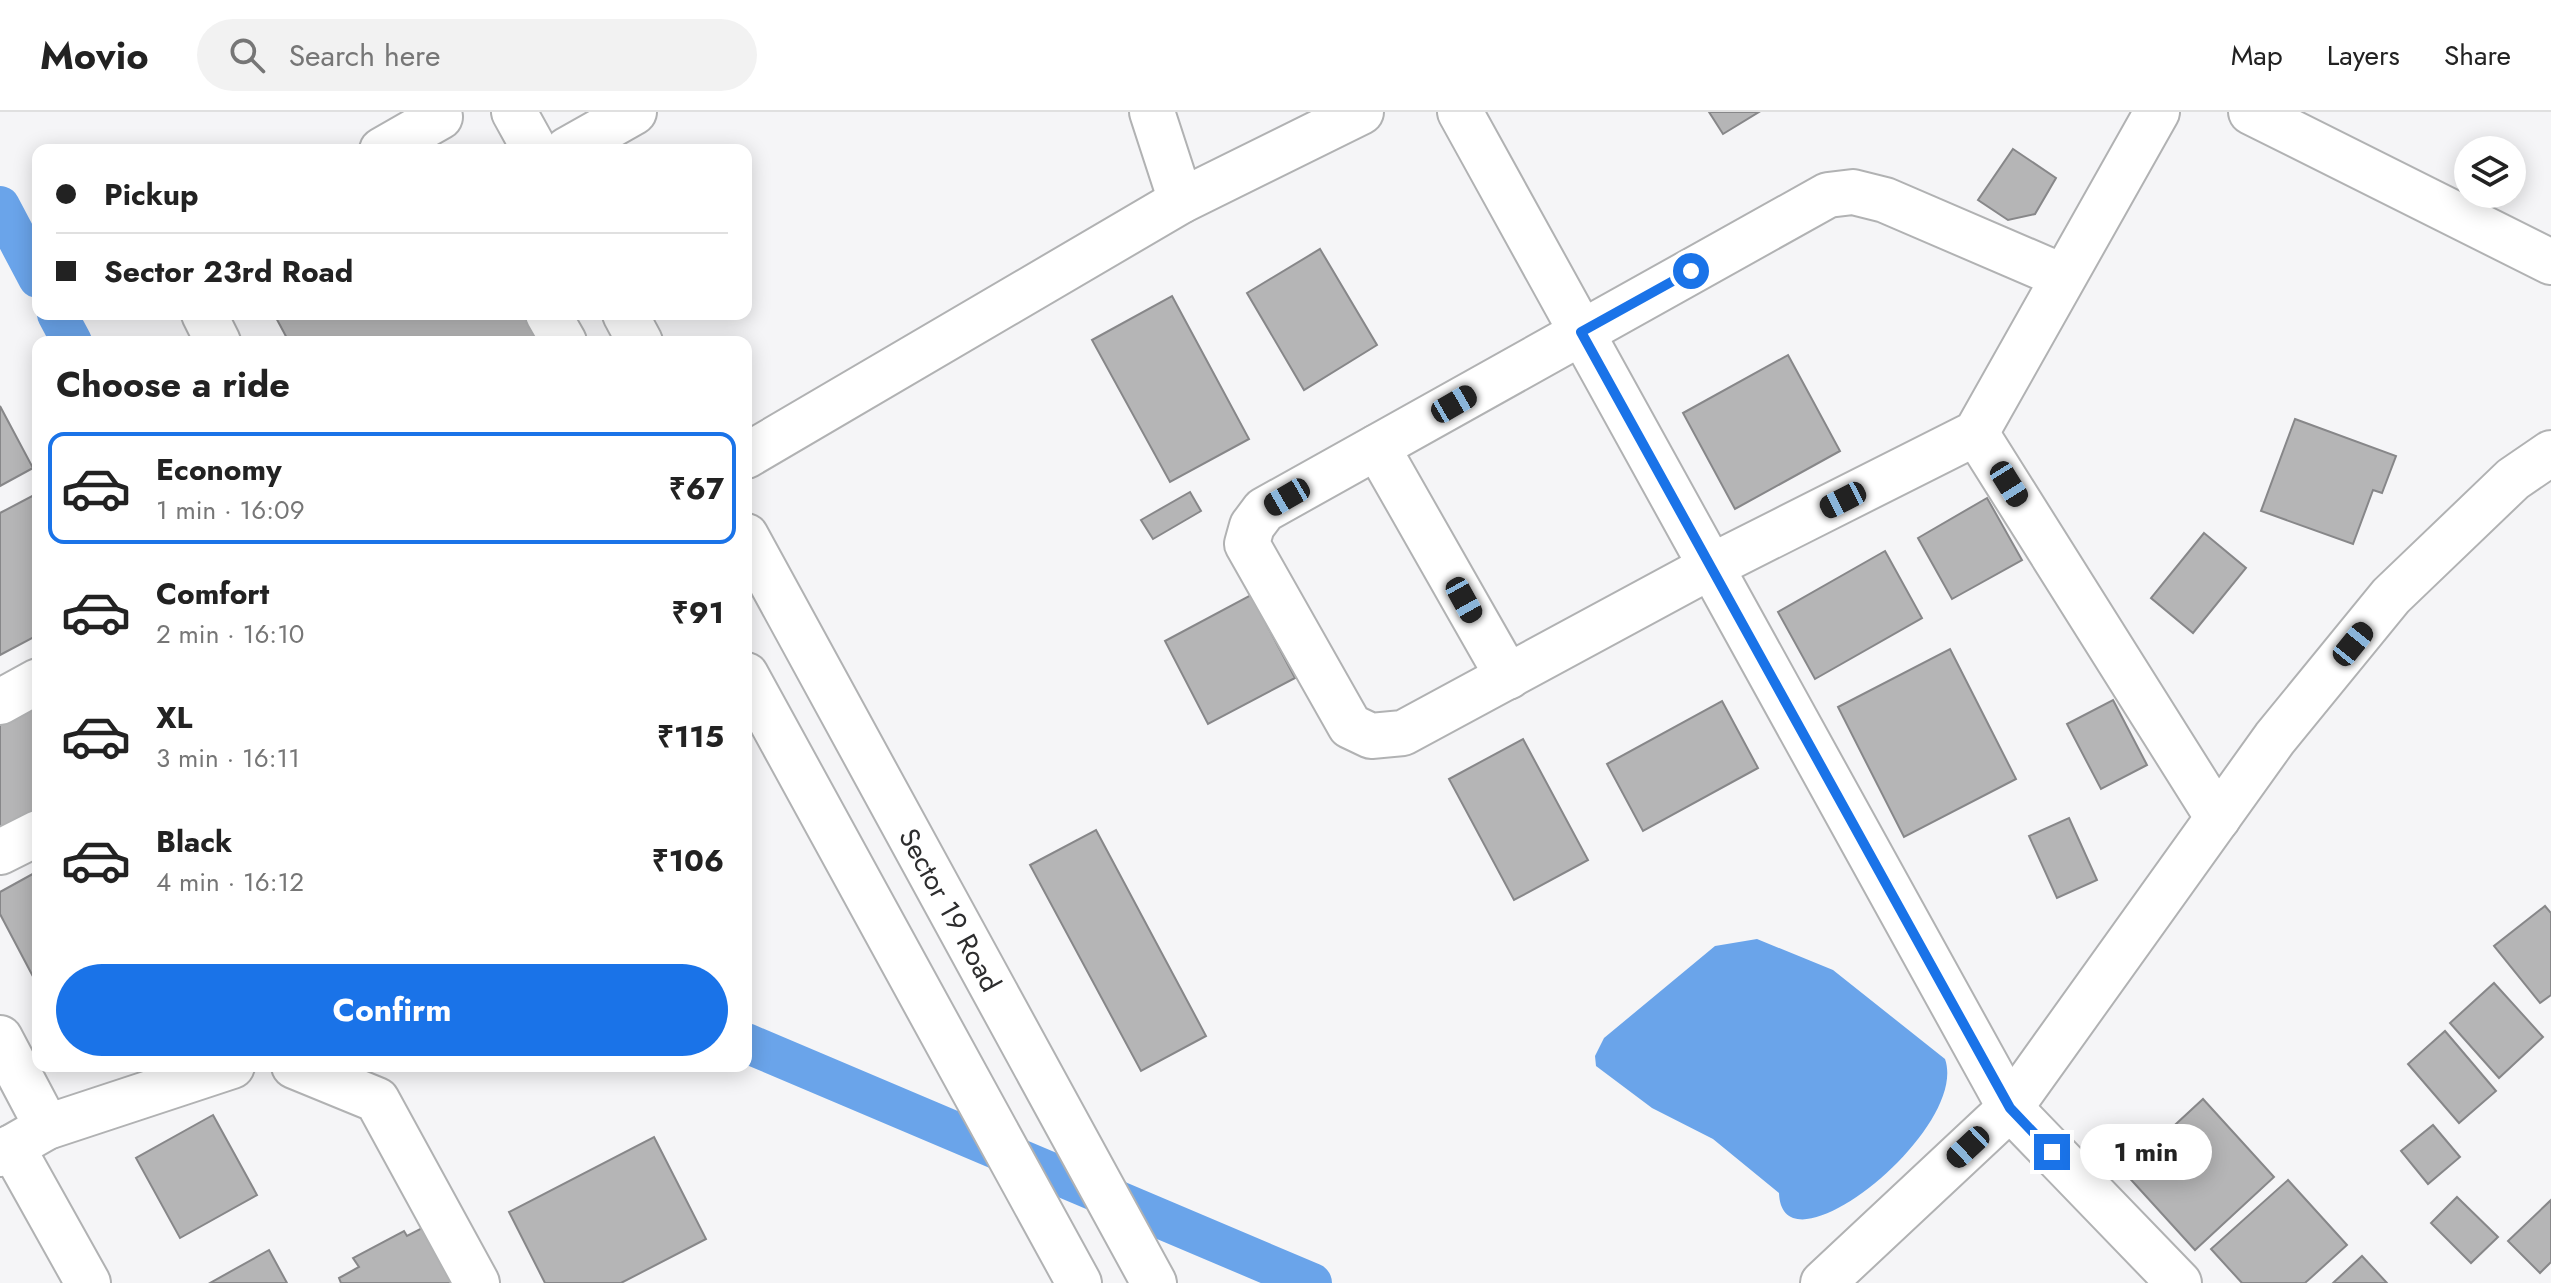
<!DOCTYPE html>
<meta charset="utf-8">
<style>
:root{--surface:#fff;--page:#f2f2f2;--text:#222;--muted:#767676;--line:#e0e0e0;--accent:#1a73e8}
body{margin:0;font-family:Jost,sans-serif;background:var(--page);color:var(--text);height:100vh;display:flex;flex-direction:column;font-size:30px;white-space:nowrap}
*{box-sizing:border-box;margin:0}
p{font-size:26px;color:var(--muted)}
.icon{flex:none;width:44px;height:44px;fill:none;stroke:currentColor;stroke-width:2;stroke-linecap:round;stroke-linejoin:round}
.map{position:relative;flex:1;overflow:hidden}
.sheet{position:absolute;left:32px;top:224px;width:720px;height:736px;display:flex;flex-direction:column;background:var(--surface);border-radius:16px;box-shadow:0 4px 20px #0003}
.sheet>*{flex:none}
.banner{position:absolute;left:32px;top:32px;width:720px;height:176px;border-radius:16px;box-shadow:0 4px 20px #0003;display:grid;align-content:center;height:176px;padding:0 24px;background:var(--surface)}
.tools{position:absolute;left:2454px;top:24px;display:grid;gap:16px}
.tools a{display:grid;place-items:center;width:72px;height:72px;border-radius:50%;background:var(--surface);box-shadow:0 4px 20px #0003;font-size:40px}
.end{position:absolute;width:36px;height:36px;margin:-18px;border:10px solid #1a73e8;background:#fff;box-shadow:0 0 0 4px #fff}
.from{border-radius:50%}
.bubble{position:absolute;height:56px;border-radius:28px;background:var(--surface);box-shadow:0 4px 20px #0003;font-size:26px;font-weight:700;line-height:56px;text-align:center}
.car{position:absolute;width:24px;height:48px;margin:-24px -12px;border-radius:10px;box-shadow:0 0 6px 2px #0007;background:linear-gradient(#222 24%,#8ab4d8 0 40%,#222 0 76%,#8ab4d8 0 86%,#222 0)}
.banner b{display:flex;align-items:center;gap:28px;height:76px;font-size:30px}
.banner b+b{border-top:2px solid var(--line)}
.banner i{width:20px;height:20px;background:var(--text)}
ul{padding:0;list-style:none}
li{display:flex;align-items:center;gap:24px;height:112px;margin:0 16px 12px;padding:0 8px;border:4px solid transparent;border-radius:16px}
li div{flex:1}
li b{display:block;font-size:30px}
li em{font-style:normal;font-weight:700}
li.on{border-color:var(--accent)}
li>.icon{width:72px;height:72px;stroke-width:1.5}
h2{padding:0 24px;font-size:36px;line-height:96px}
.action{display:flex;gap:16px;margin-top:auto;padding:16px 24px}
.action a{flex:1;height:92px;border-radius:48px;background:var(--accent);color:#fff;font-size:32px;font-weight:700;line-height:92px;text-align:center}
header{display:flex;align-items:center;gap:48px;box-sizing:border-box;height:112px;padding:0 40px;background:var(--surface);border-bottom:2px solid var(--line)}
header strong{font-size:38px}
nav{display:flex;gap:44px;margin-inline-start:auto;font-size:28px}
.search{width:560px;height:72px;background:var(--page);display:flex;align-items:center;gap:20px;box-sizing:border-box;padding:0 28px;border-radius:44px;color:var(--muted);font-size:30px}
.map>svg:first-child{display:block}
.water{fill:#6aa4ea}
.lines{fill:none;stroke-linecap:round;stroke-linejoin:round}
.canal{stroke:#6aa4ea;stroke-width:40}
.building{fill:#b5b5b6;stroke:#878789;stroke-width:2}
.minor-casing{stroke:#b1b2b3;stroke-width:48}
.minor{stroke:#fff;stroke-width:44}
.route{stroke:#1a73e8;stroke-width:10}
.labels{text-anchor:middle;stroke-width:6;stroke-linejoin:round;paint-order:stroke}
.street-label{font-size:28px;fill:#2d2d2e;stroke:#fff}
</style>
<header>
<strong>Movio</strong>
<div class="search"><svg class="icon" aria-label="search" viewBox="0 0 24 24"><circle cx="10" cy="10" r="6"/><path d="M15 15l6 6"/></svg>Search here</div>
<nav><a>Map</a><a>Layers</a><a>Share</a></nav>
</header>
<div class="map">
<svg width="2551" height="1171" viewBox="0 0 2551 1171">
<rect width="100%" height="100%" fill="#f5f5f7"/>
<path class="water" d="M1757 827 1833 858 1945 947C1970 1018 1782 1168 1779 1081L1713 1027 1652 996 1596 954 1595 944 1604 926 1715 834Z"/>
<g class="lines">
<g class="canal">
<path d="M0 94 38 166"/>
<path d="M57 202 72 230"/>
<path d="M746 931 1312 1171"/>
</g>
</g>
<g class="building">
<path d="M1709 0H1759L1723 22Z"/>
<path d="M2013 37 2056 66 2035 102 2008 108 1978 88Z"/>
<path d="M1320 137 1377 233 1304 278 1247 181Z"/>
<path d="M1172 184 1249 327 1170 370 1092 228Z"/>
<path d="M274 202H524L538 229 289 230Z"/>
<path d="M1788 243 1840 339 1735 397 1683 301Z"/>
<path d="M0 294 33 356 0 374Z"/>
<path d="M2295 307 2396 344 2382 381 2373 378 2353 432 2261 399Z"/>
<path d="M1190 380 1201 399 1153 427 1141 408Z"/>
<path d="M38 381V523L0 543V401Z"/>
<path d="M1987 386 2022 448 1952 487 1918 426Z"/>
<path d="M2204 421 2246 456 2193 521 2151 486Z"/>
<path d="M1885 439 1922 506 1815 567 1778 500Z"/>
<path d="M1251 483 1295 566 1208 612 1165 529Z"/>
<path d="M1950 537 2016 667 1904 725 1838 595Z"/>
<path d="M38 575V716L0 736V605Z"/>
<path d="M2113 588 2147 653 2101 677 2067 612Z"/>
<path d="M1722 589 1758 656 1643 719 1607 652Z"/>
<path d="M1523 627 1588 748 1514 788 1449 667Z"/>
<path d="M2069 706 2097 768 2057 786 2029 724Z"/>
<path d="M1096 718 1206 924 1141 959 1030 753Z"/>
<path d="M38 759V874L0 802V780Z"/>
<path d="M2545 794 2551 801V883L2540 891 2494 834Z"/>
<path d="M2494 871 2543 925 2499 966 2450 911Z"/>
<path d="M2445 919 2496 979 2459 1011 2408 952Z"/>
<path d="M2203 987 2274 1065 2195 1138 2124 1060Z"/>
<path d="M213 1003 257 1083 180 1126 136 1046Z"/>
<path d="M2433 1013 2460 1045 2428 1072 2401 1039Z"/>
<path d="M654 1025 706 1127 621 1171H545L509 1100Z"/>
<path d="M2288 1068 2347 1133 2305 1171H2242L2211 1137Z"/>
<path d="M2457 1085 2498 1125 2471 1151 2431 1111Z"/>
<path d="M2551 1088V1150L2540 1161 2508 1129Z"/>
<path d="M426 1114 456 1171H341L339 1166 359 1155 353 1146 404 1119 407 1124Z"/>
<path d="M269 1138 287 1171H210Z"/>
<path d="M2362 1144 2387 1171H2333Z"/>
</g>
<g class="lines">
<g class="minor-casing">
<g id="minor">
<path d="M514 0 535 38"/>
<path d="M1152 0 1181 89"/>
<path d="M1460 0 2010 996 2179 1171"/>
<path d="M2251 0 2551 150"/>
<path d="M382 38 440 5"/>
<path d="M567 38 634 0"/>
<path d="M2064 165 1885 88 1853 80 1828 83 1264 398 1252 414 1247 432 1350 614 1371 624 1403 621 1710 455 1976 321 2157 0"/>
<path d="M204 202 218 230"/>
<path d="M548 202 564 230"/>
<path d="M625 202 640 230"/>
<path d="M1976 321 2218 706"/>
<path d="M1377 335 1508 565"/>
<path d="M746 344 1181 89 1361 0"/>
<path id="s1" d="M746 424 1154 1171"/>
<path d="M746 563 1079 1171"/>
<path d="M0 590 38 569"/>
<path d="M0 740 38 721"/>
<path d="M0 926 47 1015"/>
<path d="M294 954 377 988 477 1171"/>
<path d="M12 1035 88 1171"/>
<path d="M0 1042 47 1015 232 954"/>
<path d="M1823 1171 2010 996 2275 626 2391 484 2513 367 2551 341"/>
</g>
</g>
<use href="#minor" class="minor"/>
</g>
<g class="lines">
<path class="route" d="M1691 159 1581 220 2010 996 2052 1040"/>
</g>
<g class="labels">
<g class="street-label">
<text dy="10" stroke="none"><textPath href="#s1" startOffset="426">Sector 19 Road</textPath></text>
</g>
</g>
</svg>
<div class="tools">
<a><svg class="icon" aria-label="layers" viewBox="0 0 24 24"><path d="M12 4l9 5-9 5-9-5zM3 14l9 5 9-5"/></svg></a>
</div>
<i class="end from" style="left:1691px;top:159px"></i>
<i class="end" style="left:2052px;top:1040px"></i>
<div class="bubble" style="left:2080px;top:1012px;width:132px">1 min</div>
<i class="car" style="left:1454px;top:292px;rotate:60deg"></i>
<i class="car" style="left:2009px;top:372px;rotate:148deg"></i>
<i class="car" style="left:1287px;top:385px;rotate:240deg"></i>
<i class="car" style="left:1843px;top:388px;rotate:243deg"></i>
<i class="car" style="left:1464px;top:488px;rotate:151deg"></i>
<i class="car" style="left:2353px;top:532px;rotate:39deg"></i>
<i class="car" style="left:1968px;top:1035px;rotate:227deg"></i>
<div class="banner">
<b><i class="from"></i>Pickup</b>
<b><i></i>Sector 23rd Road</b>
</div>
<section class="sheet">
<h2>Choose a ride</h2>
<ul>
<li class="on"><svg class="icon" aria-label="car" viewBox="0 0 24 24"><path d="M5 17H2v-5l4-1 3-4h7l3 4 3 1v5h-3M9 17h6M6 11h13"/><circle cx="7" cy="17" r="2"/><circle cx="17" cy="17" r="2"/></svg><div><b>Economy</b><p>1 min · 16:09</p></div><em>₹67</em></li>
<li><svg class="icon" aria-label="car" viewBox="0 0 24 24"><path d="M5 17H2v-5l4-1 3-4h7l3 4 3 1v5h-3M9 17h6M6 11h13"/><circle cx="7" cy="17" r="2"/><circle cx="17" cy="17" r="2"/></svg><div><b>Comfort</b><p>2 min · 16:10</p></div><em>₹91</em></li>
<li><svg class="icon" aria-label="car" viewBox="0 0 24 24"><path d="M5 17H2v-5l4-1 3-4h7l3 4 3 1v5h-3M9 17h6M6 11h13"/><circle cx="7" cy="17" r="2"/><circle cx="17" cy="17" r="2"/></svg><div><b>XL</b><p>3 min · 16:11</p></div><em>₹115</em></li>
<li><svg class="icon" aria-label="car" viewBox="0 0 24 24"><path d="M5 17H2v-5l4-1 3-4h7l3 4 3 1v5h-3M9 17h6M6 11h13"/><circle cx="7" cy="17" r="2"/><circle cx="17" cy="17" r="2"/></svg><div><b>Black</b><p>4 min · 16:12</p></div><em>₹106</em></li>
</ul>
<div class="action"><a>Confirm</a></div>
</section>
</div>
